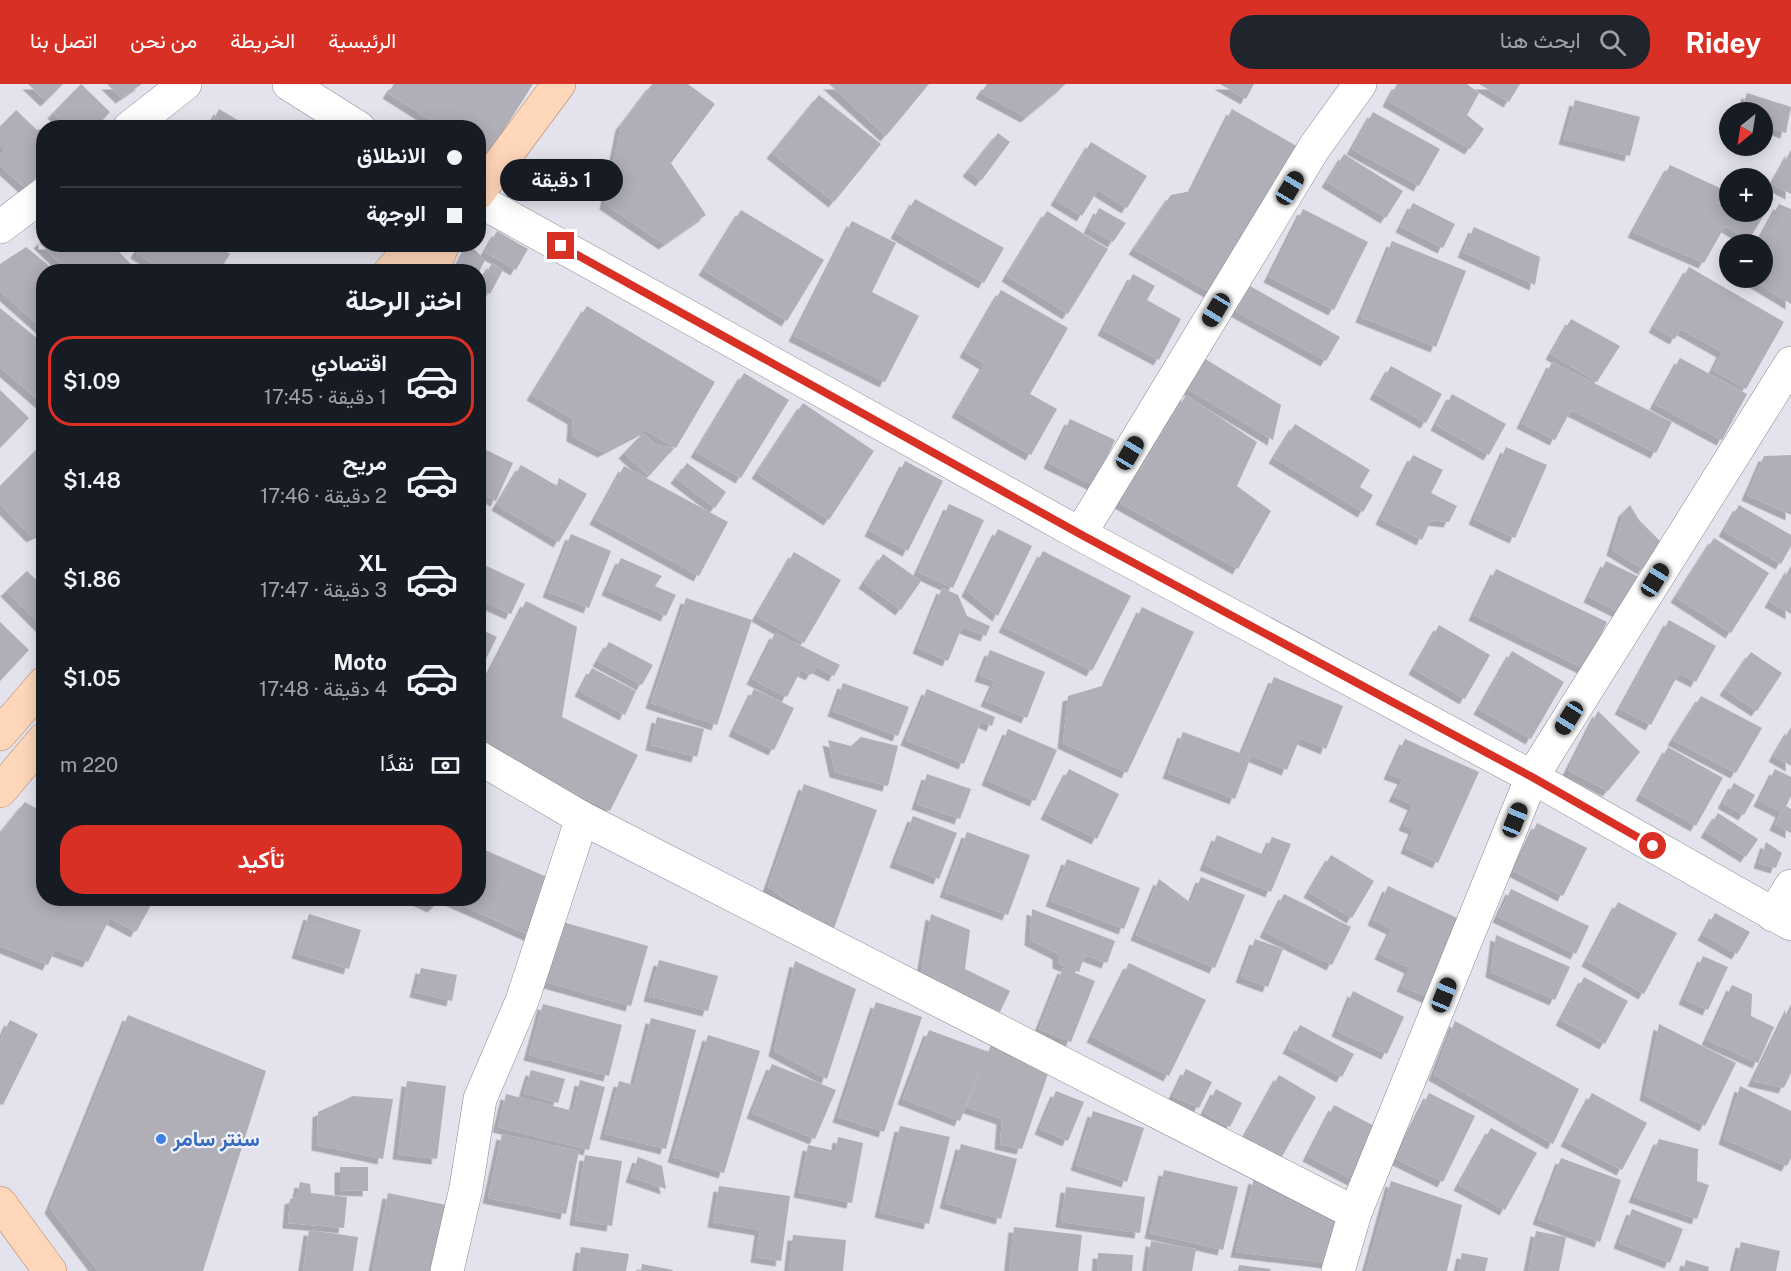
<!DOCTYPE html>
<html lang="ar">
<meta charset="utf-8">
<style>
:root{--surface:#171b24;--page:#20242c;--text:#f1f3f6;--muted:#9ea1a6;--line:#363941;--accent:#d93025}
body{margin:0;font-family:"Public Sans",Vazirmatn,sans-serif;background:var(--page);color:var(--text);direction:rtl;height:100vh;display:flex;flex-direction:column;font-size:22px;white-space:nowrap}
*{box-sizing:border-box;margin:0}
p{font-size:20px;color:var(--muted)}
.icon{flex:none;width:33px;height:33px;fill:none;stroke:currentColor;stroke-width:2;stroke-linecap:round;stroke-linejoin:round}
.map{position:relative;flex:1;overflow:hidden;direction:ltr}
.sheet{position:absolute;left:36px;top:180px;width:450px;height:642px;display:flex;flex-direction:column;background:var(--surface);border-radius:24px;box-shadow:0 3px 15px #0003;direction:rtl}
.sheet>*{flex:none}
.guide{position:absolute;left:36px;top:36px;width:450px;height:132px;border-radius:24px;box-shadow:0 3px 15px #0003;direction:rtl;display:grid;align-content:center;height:132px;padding:0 24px;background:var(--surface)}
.needle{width:39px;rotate:210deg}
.controls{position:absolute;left:1719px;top:18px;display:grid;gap:12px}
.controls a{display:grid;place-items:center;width:54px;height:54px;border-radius:50%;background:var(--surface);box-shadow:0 3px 15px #0003;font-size:30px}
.end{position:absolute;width:27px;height:27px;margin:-14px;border:8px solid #d93025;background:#fff;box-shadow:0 0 0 3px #fff}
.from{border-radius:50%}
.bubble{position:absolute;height:42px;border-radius:21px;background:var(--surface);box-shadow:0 3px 15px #0003;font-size:20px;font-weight:600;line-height:42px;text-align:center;direction:rtl}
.car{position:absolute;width:18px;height:36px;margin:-18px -9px;border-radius:8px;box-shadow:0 0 4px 2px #0007;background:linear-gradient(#222 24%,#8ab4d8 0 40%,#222 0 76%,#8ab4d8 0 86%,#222 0)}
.guide b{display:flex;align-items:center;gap:21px;height:57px;font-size:22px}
.guide b+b{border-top:2px solid var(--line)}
.guide i{width:15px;height:15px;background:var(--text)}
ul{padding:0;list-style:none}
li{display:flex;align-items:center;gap:18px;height:90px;margin:0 12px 9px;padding:0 12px;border:3px solid transparent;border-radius:24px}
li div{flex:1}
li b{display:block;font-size:22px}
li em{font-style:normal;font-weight:600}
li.active{border-color:var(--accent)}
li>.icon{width:54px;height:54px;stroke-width:1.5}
h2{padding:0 24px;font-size:27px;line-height:72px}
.pay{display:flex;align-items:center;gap:15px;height:66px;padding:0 24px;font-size:22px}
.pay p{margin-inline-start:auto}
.button{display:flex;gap:12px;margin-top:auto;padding:12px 24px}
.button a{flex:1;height:69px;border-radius:24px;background:var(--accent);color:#fff;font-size:24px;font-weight:600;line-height:69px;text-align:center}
header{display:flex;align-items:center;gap:36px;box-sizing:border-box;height:84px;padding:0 30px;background:var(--accent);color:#fff}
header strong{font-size:28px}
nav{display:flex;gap:33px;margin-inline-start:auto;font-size:21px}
.search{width:420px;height:54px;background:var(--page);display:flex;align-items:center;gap:15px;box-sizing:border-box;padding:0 21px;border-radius:24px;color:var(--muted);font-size:22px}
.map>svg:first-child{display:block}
.building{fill:#b0afb8;filter:url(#shadow)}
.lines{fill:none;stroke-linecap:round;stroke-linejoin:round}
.minor-casing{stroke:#8a8992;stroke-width:34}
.major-casing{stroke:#b08566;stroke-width:34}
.minor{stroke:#fff;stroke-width:33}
.major{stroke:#fed6b9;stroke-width:33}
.route{stroke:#d93025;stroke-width:8}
.shop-dot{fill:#3f7fe0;stroke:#f1f1fa;stroke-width:2}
.labels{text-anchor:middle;stroke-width:4.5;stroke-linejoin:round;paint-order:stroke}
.shop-label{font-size:21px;font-weight:bold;fill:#366cbe;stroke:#f1f1fa;text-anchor:start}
</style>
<header>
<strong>Ridey</strong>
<div class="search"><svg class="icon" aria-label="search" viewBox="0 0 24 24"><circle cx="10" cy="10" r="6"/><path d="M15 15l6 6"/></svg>ابحث هنا</div>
<nav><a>الرئيسية</a><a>الخريطة</a><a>من نحن</a><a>اتصل بنا</a></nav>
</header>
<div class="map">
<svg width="1791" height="1187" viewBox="0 0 1791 1187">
<defs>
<filter id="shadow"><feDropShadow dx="-5.5" dy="5.5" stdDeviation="0" flood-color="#0004"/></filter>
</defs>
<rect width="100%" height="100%" fill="#e4e3ed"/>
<g class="building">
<path d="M28 0H63L46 17Z"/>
<path d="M81 0 110 28 95 44H68L53 29Z"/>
<path d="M107 0H142L121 14Z"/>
<path d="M394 0H533L488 71 478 66V44H443L388 9Z"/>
<path d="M652 0H688L715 20 671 79 706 131 664 160 605 120 621 41Z"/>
<path d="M829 0H929L886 52Z"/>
<path d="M987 0H1066L1026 33 981 9Z"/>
<path d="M1220 0H1254L1246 15Z"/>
<path d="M1397 0H1467L1479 9 1467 31 1484 45 1470 65 1388 17Z"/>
<path d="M1479 0H1520L1509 18Z"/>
<path d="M1747 9 1791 23 1786 49 1762 41V28H1741Z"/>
<path d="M819 11 881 60 834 118 772 69Z"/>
<path d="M1575 16 1640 33 1630 72 1564 55Z"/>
<path d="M219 25 251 44H209Z"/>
<path d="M1232 25 1300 64 1213 210 1134 165 1171 111 1191 107Z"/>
<path d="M16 26 37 46 44 44V85L26 105 0 81V72L5 66 0 61V43Z"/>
<path d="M1373 28 1440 65 1419 102 1352 65Z"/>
<path d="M998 49 1010 58 981 97 968 87Z"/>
<path d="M1091 58 1147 92 1127 124 1098 106 1082 132 1056 116Z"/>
<path d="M1791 66V110L1772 100Z"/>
<path d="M1344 70 1403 107 1386 134 1327 98Z"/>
<path d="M1670 81 1720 104 1730 99V128H1762V108L1774 114 1749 156 1725 142 1704 179 1633 148Z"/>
<path d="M915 115 1004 164 984 199 896 149Z"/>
<path d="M1413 119 1455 140 1443 164 1401 143Z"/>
<path d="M1779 120 1791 125V220L1748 194H1762V160H1757Z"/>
<path d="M1099 124 1126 139 1113 158 1089 144Z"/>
<path d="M1303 125 1368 158 1334 226 1269 193Z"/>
<path d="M741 126 824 176 787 237 704 186Z"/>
<path d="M1047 127 1108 165 1068 230 1007 192Z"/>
<path d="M852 137 896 159 872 208 919 232 885 298 794 252Z"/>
<path d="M1474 143 1540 173 1535 201 1463 168Z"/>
<path d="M497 147 528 165 516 186 485 168Z"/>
<path d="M44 154V160H111L139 188H69L39 159Z"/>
<path d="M1392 157 1466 187 1436 263 1361 233Z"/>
<path d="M141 160H213L230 170 219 188H166L136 169Z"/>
<path d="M469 160 485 176 479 188H454Z"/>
<path d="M26 163 57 188H44V246L0 207V180Z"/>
<path d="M492 179 503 186 490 210 478 203Z"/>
<path d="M1689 183 1784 238 1746 305 1713 286 1722 268 1681 245 1675 255 1654 243Z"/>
<path d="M1133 190 1155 202 1147 216 1181 235 1159 276 1103 246Z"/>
<path d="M1250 202 1340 253 1326 277 1236 227Z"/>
<path d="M1001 206 1068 244 1030 310 1057 325 1031 371 957 328 985 280 965 268Z"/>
<path d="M587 222 715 298 676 364 645 346 603 368 572 352 573 335 532 311Z"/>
<path d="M0 224 44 260V321L0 283Z"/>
<path d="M1571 235 1620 262 1597 298 1551 270Z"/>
<path d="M1202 273 1281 321 1273 356 1183 302Z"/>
<path d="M1680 274 1747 310 1722 356 1655 320Z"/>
<path d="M1552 278 1672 338 1656 369 1571 326 1555 356 1522 339Z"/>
<path d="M1391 282 1442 310 1426 339 1375 310Z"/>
<path d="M744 289 789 316 741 394 696 368Z"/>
<path d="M0 306 29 334 0 364Z"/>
<path d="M1452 310 1506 340 1489 371 1436 341Z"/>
<path d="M1186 311 1257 358 1237 402 1271 427 1238 485 1120 419Z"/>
<path d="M803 319 874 367 829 436 757 389Z"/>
<path d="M1070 335 1115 356 1094 401 1049 379Z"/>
<path d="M1295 340 1370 386 1360 403 1373 411 1363 428 1274 374Z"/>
<path d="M643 349 656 361 674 364 649 392 624 369Z"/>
<path d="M44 358V411L41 414 44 418V447L32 453 0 420V402Z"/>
<path d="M478 362 513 379 496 417 478 408Z"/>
<path d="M1506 363 1547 381 1515 454 1474 435Z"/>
<path d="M1413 371 1443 386 1431 409 1457 422 1449 438 1431 436 1422 456 1381 435Z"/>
<path d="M1791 371V431L1747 411 1764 372Z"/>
<path d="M905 377 943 397 908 467 870 447Z"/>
<path d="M687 379 726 408 715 424 676 394Z"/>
<path d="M521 381 557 402 559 394 587 410 559 458 497 421Z"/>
<path d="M624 382 728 438 699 492 595 435Z"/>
<path d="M949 420 984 436 953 504 918 488Z"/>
<path d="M1630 421 1639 436 1662 459 1643 485 1612 466 1624 427Z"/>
<path d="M1739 421 1791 451V462L1781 480 1724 447Z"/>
<path d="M998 445 1032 462 998 532 967 507Z"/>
<path d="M571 450 611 467 589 524 548 508Z"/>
<path d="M1714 454 1769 489 1731 549 1676 513Z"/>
<path d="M1043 467 1131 512 1092 587 1004 543Z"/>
<path d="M794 468 841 496 804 559 757 532Z"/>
<path d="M883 470 921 497 901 526 864 499Z"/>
<path d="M621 474 662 492 655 502 676 511 666 532 607 506Z"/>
<path d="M1606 477 1639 493 1621 529 1589 513Z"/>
<path d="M478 478 525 500 511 530 478 515Z"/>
<path d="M1791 482V530L1770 518Z"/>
<path d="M1496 485 1607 538 1585 585 1474 531Z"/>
<path d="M27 487 44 503V545L6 507Z"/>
<path d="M942 504 958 511 967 532 990 542 986 552 962 543 948 577 918 564Z"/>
<path d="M686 514 752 536 717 641 651 619Z"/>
<path d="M526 517 577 543 562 633 638 671 610 727 478 661V611Z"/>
<path d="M1142 523 1194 548 1127 689 1063 659 1068 612 1105 601Z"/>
<path d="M1669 536 1716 562 1696 598 1679 589 1651 641 1620 625Z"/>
<path d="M0 538 29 566 0 597Z"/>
<path d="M1439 541 1490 571 1465 615 1414 585Z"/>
<path d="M478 544 497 553 478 591Z"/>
<path d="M775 549 840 581 834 592 816 583 811 591 801 586 787 613 752 595Z"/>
<path d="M609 558 653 581 642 601 598 577Z"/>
<path d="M990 566 1045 588 1027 634 986 617 995 597 980 592Z"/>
<path d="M1512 567 1564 598 1531 655 1479 625Z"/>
<path d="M1751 568 1782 589 1757 627 1725 606Z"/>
<path d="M592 584 636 607 625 631 580 607Z"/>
<path d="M1274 593 1343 622 1326 665 1300 654 1287 686 1243 668Z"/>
<path d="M843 599 909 623 898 652 833 627Z"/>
<path d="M754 605 794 624 774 666 734 647Z"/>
<path d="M927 605 995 633 992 642 981 637 964 680 906 656Z"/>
<path d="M1701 612 1762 644 1736 689 1673 656Z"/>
<path d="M1598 627 1640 668 1608 707 1568 686Z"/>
<path d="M657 633 704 645 697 673 651 661Z"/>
<path d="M1791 643V682L1774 672Z"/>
<path d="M1008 645 1057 666 1035 717 987 696Z"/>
<path d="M1183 648 1251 673 1235 715 1168 689Z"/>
<path d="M861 653 898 662 888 702 835 688 828 656 851 662Z"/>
<path d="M1405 655 1479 688 1438 779 1406 764 1414 745 1404 741 1413 721 1394 712 1403 695 1389 690Z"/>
<path d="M1668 663 1723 694 1696 742 1641 711Z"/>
<path d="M1069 685 1119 710 1097 755 1046 730Z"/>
<path d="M1775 685 1791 693V712L1786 722 1791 725V749L1775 741 1781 728 1759 717Z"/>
<path d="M927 690 971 705 960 735 917 720Z"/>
<path d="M1734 699 1755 711 1744 731 1723 719Z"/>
<path d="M804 700 877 726 833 847 768 803Z"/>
<path d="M25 718 44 729V814H155L136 848 110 834 88 878 55 866 48 881 0 862V749Z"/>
<path d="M1718 729 1758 755 1746 773 1706 748Z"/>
<path d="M913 732 957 749 939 795 895 778Z"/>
<path d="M1537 739 1587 764 1563 812 1514 787Z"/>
<path d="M967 748 1030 771 1008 831 945 808Z"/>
<path d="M1217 751 1264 771 1272 753 1291 760 1271 808 1205 781Z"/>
<path d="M1766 758 1782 769 1776 784 1759 779Z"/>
<path d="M478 763 556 797 531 852 446 814H478Z"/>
<path d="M1331 771 1374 797 1352 834 1309 808Z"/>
<path d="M1067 775 1140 804 1124 845 1051 817Z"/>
<path d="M1201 793 1245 811 1215 884 1136 851 1159 795 1191 819Z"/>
<path d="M1388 802 1466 838 1431 915 1402 902 1410 884 1380 870 1392 845 1373 836Z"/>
<path d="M1511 805 1589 842 1576 870 1498 833Z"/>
<path d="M1284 810 1351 843 1332 881 1265 848Z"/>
<path d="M413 814H442L433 823Z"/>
<path d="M1618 818 1677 849 1644 910 1587 877Z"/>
<path d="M1032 825 1115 857 1107 879 1085 871 1079 888 1058 879V870L1030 856Z"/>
<path d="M1715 829 1750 848 1737 870 1703 851Z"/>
<path d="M309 830 361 846 349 885 297 869Z"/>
<path d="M931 830 970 846 965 885 1010 907 1000 928 921 891Z"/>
<path d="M559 837 648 862 631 922 542 897Z"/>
<path d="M1496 851 1570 883 1555 916 1491 888Z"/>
<path d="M1255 855 1283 865 1268 903 1241 893Z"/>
<path d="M1703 872 1728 883 1708 926 1684 915Z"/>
<path d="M659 876 718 892 708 927 649 912Z"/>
<path d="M795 877 856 905 827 995 774 967Z"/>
<path d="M1129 879 1206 916 1169 992 1092 953Z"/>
<path d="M421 884 457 891 452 917 415 908Z"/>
<path d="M1063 884 1095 897 1071 958 1039 945Z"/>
<path d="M1584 893 1628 917 1605 960 1561 936Z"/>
<path d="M1732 901 1752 910 1751 932 1774 943 1758 979 1707 956Z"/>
<path d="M1353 907 1404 933 1387 970 1337 947Z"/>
<path d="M876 918 922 933 884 1048 838 1033Z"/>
<path d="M543 920 622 941 609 992 529 971Z"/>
<path d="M1791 920V989L1784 1004 1753 997Z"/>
<path d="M128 931 266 987 203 1187H98L50 1124Z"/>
<path d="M651 934 696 946 666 1065 605 1050 619 997 634 1001Z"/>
<path d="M10 936 38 950 3 1021 0 1020V956Z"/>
<path d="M1455 937 1579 1005 1553 1060 1434 991Z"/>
<path d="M1659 940 1736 979 1705 1042 1645 1011Z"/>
<path d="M1300 941 1354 970 1342 993 1288 964Z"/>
<path d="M929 946 986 967 960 1037 903 1015Z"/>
<path d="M708 951 760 967 724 1089 673 1073Z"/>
<path d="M991 961 1050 984 1022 1065 1000 1060 1002 1035 966 1023Z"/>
<path d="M772 980 836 1006 815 1055 752 1029Z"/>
<path d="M1186 985 1212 998 1199 1024 1173 1012Z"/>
<path d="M531 986 565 995 558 1019 524 1009Z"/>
<path d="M1279 991 1316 1013 1280 1076 1243 1056Z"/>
<path d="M580 996 605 1003 589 1066 498 1043 506 1010 573 1027Z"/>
<path d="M407 997 446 1002 437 1075 398 1070Z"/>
<path d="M1740 1002 1791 1027V1074L1787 1082 1724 1055Z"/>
<path d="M1216 1005 1242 1019 1230 1043 1204 1029Z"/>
<path d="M1056 1007 1084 1018 1068 1057 1040 1045Z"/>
<path d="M1429 1009 1475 1032 1443 1098 1396 1075Z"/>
<path d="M1592 1009 1647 1039 1622 1086 1566 1057Z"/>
<path d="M353 1012 393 1015 383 1075 317 1061 318 1028Z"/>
<path d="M1334 1021 1380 1045 1353 1096 1308 1072Z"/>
<path d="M1093 1027 1144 1044 1127 1098 1076 1081Z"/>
<path d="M900 1042 950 1053 929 1140 880 1128Z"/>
<path d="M1491 1044 1537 1069 1505 1126 1459 1101Z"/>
<path d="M502 1050 579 1067 566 1130 488 1114Z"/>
<path d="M838 1053 863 1059 852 1119 799 1108 808 1061 836 1067Z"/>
<path d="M1659 1055 1698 1065 1697 1097 1709 1101 1697 1135 1634 1113Z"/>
<path d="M961 1060 1017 1075 1001 1135 945 1119Z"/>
<path d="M585 1071 622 1077 612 1142 575 1136Z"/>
<path d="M638 1073 662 1082 666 1105 631 1093Z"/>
<path d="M1561 1074 1621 1096 1600 1158 1538 1135Z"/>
<path d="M340 1083H368V1107L340 1106Z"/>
<path d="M1164 1086 1238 1103 1223 1166 1150 1149Z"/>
<path d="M1254 1094 1337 1134 1328 1179 1236 1168Z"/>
<path d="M1391 1097 1462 1121 1447 1187H1366Z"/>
<path d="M300 1098 310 1100 311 1109 347 1113 344 1144 288 1139 290 1115 297 1113Z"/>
<path d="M719 1102 790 1112 781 1177 756 1173 760 1146 713 1138Z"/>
<path d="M1066 1103 1145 1113 1140 1149 1061 1138Z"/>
<path d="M388 1109 451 1122 436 1187H373Z"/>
<path d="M1632 1125 1683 1145 1670 1179 1619 1159Z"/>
<path d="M1014 1143 1082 1151 1078 1187H1009Z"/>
<path d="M309 1146 358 1153 353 1187H303Z"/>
<path d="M1536 1147 1566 1153 1559 1187H1528Z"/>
<path d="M793 1151 846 1156 843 1187H789Z"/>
<path d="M1151 1157 1196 1165 1192 1187H1147Z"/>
<path d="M1741 1158 1780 1167 1776 1187H1734Z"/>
<path d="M581 1163 629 1170 626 1187H577Z"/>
<path d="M1098 1169 1133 1171 1132 1187H1097Z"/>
<path d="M1462 1169 1488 1174 1485 1187H1458Z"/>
<path d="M1686 1176 1709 1183 1708 1187H1683Z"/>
<path d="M642 1180 673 1186 672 1187H641Z"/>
<path d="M1239 1181 1271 1185 1270 1187H1238Z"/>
</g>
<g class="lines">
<g class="minor-casing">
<g id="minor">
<path d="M289 0 359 44"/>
<path d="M129 44 185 0"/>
<path d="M478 116 1080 450 1532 693 1791 840"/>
<path d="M0 143 44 110"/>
<path d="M1080 450 1314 64 1360 0"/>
<path d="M478 673 582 734 1355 1129"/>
<path d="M1773 831 1791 802"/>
<path d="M447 1187 466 1104 480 1015 522 917 582 734"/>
<path d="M1338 1187 1355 1129 1532 693 1791 279"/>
</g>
</g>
<g class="major-casing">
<g id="major">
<path d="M478 109 559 0"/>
<path d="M390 188 414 160"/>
<path d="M429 188 435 180 443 160"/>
<path d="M0 650 44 599"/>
<path d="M0 707 44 655"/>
<path d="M0 1119 50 1187"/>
</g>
</g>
<use href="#minor" class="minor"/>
<use href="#major" class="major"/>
</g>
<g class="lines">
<path class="route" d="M561 162 1080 450 1532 693 1653 762"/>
</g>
<circle class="shop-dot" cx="161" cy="1055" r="6"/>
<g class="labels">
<g class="shop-label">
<text x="173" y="1062">سنتر سامر</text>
</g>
</g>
</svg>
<div class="controls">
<a><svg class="needle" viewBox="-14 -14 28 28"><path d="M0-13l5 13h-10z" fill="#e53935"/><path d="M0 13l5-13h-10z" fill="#9ea1a6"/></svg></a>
<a>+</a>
<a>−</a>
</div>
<i class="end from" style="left:1653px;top:762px"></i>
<i class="end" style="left:561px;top:162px"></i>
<div class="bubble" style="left:500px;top:75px;width:123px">1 دقيقة</div>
<i class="car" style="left:1290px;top:104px;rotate:31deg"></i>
<i class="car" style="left:1216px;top:226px;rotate:211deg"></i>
<i class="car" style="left:1130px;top:369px;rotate:31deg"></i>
<i class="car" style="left:1655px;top:496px;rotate:32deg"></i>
<i class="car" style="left:1569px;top:634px;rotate:212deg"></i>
<i class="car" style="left:1515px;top:736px;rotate:22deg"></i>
<i class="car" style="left:1444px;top:911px;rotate:22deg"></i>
<div class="guide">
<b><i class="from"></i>الانطلاق</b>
<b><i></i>الوجهة</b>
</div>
<section class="sheet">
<h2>اختر الرحلة</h2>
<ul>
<li class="active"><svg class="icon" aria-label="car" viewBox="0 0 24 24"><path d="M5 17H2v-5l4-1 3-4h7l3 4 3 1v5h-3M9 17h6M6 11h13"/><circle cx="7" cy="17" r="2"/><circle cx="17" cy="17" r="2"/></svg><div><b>اقتصادي</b><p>1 دقيقة · 17:45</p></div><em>$1.09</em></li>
<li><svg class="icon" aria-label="car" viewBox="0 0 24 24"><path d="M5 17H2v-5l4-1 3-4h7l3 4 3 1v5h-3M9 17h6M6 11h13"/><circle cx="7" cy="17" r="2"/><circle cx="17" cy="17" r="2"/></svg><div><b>مريح</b><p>2 دقيقة · 17:46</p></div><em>$1.48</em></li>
<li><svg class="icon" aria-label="car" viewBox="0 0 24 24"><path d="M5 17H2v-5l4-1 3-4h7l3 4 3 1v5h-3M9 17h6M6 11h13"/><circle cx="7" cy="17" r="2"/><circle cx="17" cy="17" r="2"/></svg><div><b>XL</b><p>3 دقيقة · 17:47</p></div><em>$1.86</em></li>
<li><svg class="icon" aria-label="car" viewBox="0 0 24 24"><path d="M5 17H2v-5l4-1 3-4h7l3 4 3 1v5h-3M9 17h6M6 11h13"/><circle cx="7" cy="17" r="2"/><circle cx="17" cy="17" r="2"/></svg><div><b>Moto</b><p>4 دقيقة · 17:48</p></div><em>$1.05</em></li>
</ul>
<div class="pay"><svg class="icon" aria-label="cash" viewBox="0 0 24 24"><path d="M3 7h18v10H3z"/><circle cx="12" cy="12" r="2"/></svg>نقدًا<p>220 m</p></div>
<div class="button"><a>تأكيد</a></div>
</section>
</div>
